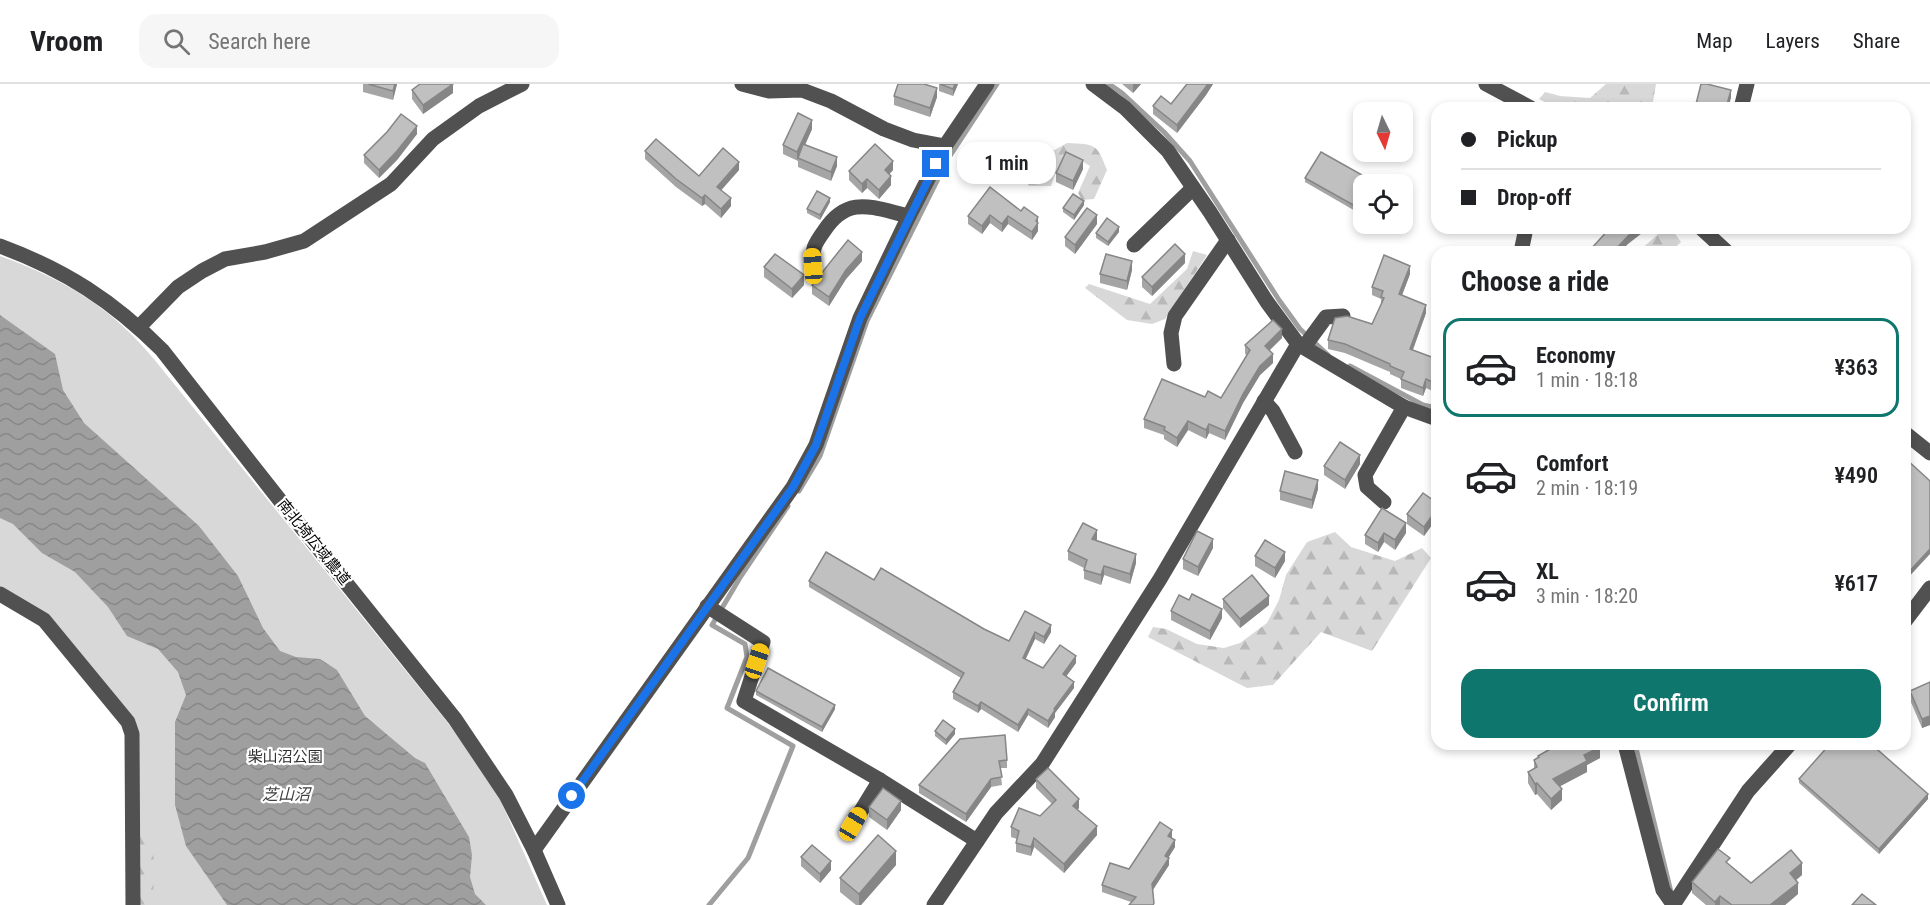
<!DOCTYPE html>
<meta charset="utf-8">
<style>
:root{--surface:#fff;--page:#f6f6f6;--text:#202124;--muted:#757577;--line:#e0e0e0;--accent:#0f766e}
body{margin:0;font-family:"Roboto Condensed","Noto Sans JP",sans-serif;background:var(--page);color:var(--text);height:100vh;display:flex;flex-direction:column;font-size:22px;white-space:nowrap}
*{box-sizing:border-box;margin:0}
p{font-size:20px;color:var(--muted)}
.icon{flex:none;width:33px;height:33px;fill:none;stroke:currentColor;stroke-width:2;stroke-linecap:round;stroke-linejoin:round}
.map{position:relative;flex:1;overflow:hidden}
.sheet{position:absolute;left:1431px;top:162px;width:480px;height:504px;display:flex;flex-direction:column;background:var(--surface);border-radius:18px;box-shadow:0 3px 9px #0003}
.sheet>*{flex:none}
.guide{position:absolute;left:1431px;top:18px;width:480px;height:132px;border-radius:18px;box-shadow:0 3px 9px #0003;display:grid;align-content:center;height:132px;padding:0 30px;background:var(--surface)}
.needle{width:39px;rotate:175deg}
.controls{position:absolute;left:1353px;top:18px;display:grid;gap:12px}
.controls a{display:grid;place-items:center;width:60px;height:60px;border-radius:12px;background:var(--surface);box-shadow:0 3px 9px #0003;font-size:30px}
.end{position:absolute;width:27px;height:27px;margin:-14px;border:8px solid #1a73e8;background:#fff;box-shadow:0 0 0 3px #fff}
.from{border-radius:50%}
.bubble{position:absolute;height:42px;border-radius:18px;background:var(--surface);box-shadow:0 3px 9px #0003;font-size:20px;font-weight:600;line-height:42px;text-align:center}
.car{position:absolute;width:18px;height:36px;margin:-18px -9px;border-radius:8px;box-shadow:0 0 4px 2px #0007;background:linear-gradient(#f5c518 24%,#345 0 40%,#f5c518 0 76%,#345 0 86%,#f5c518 0)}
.guide b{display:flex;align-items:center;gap:21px;height:57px;font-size:22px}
.guide b+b{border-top:2px solid var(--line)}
.guide i{width:15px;height:15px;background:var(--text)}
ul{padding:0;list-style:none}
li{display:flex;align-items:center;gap:18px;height:99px;margin:0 12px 9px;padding:0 18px;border:3px solid transparent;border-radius:18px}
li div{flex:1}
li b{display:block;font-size:22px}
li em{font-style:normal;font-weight:600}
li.selected{border-color:var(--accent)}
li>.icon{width:54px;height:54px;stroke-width:1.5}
h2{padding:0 30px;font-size:27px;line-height:72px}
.action{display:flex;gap:12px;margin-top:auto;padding:12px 30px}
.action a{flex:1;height:69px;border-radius:18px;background:var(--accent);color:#fff;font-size:24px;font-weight:600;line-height:69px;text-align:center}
header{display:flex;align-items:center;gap:36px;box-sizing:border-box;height:84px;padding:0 30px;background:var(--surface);border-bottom:2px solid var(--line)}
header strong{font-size:28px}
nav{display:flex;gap:33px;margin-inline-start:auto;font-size:21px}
.search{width:420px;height:54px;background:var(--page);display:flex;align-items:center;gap:15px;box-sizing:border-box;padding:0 21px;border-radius:18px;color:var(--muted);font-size:22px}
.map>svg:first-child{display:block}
.green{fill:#d8d8d8}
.forest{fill:url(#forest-firs)}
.water{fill:url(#water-waves)}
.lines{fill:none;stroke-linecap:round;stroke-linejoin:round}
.stream{stroke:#9f9f9f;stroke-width:5}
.minor{stroke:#515151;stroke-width:15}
.wall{fill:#a5a5a5}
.shaded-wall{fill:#868686}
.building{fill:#c0c0c0;stroke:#868686;stroke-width:1.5}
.route{stroke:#1a73e8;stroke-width:8}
.labels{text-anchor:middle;stroke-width:4.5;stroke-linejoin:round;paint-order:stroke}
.street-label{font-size:15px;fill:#000;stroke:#fff}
.park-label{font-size:15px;fill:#2f2f2f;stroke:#fff}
.water-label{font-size:16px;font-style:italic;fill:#404040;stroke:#fff}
</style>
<header>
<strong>Vroom</strong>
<div class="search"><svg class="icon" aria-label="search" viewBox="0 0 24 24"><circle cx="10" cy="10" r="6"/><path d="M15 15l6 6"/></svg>Search here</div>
<nav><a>Map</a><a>Layers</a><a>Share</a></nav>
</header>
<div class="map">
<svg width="1930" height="821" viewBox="0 0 1930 821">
<defs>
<pattern id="forest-firs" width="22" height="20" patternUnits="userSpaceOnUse" patternTransform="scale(1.5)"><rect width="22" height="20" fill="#d8d8d8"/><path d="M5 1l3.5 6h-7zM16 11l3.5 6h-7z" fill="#b8b8b8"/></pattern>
<pattern id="water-waves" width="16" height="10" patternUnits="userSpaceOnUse" patternTransform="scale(1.5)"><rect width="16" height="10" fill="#9f9f9f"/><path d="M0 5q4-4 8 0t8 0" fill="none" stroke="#878787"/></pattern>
</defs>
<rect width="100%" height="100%" fill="#fff"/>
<path class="green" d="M0 172C48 189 96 214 132 251 144 263 155 276 166 290L444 634 479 680 499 713 547 821H139L136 637 105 600 0 504Z"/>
<g class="forest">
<path d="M1606 0H1656L1652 24H1556L1539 15 1545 8 1560 12 1590 14Z"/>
<path d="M1067 59C1096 60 1097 60 1107 86L1094 115 1082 116 1078 109 1090 82 1068 69 1058 82 1051 102H1029L1020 85Z"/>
<path d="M1665 144H1671L1681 158 1670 168H1638Z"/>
<path d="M1193 167 1207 171 1165 235 1152 240 1127 236 1085 204 1089 200 1150 220 1187 185Z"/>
<path d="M1335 448 1351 463 1395 477 1422 464 1431 474 1372 567 1321 548 1273 601 1247 604 1148 553 1153 543 1166 545 1197 560 1224 564 1240 559 1267 539 1279 516 1286 491 1307 458Z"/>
<path d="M150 731 154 779 153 821H139L138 736Z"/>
</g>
<path class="water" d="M0 231 55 270 63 306 84 339 199 442 238 492 263 544 280 567 296 573 320 575 337 586 365 632 415 674 425 679 469 753 472 771 470 793 475 810 486 821H227L186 762 175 721V638L186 611 178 588 158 565 127 552 108 523 75 488 42 469 13 440 0 434Z"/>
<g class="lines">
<g class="stream">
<path d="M1109 0 1122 9 1164 48 1190 77 1279 216 1300 245 1328 271"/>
<path d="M1350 282 1423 321 1437 324"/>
<path d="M799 407 820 372 867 237 948 75 997 0"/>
<path d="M1635 660 1671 808"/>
<path d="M709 821 748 774 793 662 727 624 747 573 745 560 712 541 741 492 788 422"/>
</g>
<g class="minor">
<path d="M742 0 769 7 802 6 831 17 884 45 913 56 945 62"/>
<path d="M1093 0 1125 24 1168 67 1210 128 1267 218 1298 260 1404 323 1437 335"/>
<path d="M1486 0 1531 24"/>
<path d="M1741 24 1747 0"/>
<path d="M1701 144 1727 168"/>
<path d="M1134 161 1193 104"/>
<path d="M0 162C65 186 113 217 162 266L282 419 455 635 506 711 534 766 558 821"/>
<path d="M1521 168 1526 144"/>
<path d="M813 182C812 164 814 161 824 147 848 110 873 124 909 132"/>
<path d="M139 243 178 203 202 187 225 175 265 168 304 157 391 100 433 55 479 22 522 0"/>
<path d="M1304 263 1326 233 1343 232"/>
<path d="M1174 280 1171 249 1175 232 1228 156"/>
<path d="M1264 317 1273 327 1295 368"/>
<path d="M1905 349 1930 369"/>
<path d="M1384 418 1367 403 1365 391 1404 323"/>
<path d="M0 510 44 536 128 638 132 650 133 821"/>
<path d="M707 522 763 558 744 617 880 696 977 757"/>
<path d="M1905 537 1930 504"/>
<path d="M1625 660 1663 806 1673 820"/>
<path d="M853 740 880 696"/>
<path d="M534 766 793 403 816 361 860 234 909 132 945 62 987 0"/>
<path d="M934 821 996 729 1042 680 1160 495 1298 260"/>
<path d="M1673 821 1748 707 1790 660"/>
</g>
</g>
<g class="wall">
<path d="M363 0H397L393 16 363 8Z"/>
<path d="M939 0H958L953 12 939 7Z"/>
<path d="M1122 0H1141L1133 9Z"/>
<path d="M1187 0H1213L1206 11 1177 49 1153 30V22L1171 20Z"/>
<path d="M412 6 453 9 423 30 412 15Z"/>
<path d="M894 12 937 13 930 33 894 21Z"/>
<path d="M812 45 805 60 837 82 831 97 798 83V77L783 70V61Z"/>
<path d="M387 48 417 50 397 76 379 94 364 79V71Z"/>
<path d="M645 67 699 92 739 86 721 106 731 122 721 134 705 120 702 122 676 103 645 75Z"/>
<path d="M1083 85 1073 106 1056 98V89Z"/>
<path d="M893 86 889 90 891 101 879 115 867 104 862 109 849 96V87Z"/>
<path d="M1305 94 1364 100V132L1305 98Z"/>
<path d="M830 118 820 136 807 129V125Z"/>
<path d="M1084 121 1074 136 1063 128V124Z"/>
<path d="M1021 127 1038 133V147L1032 156 1008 140 1002 148 990 139 982 150 968 140V132Z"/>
<path d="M1097 140 1075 170 1065 162V153Z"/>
<path d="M1119 148 1108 162 1096 154V149Z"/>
<path d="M862 177 846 195 829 222 812 210V201Z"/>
<path d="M1185 179 1152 212 1142 203V193Z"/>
<path d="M764 183 804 201 792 214 764 193Z"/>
<path d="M1132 186 1127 206 1100 199V190Z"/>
<path d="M1410 190 1402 211 1426 229 1413 266 1437 275V309L1426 304 1423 312 1401 304V295L1390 290V288L1345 269 1328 265V256L1372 240 1381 221V215L1372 211V203Z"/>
<path d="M1282 254 1269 266 1273 279 1260 291 1243 319 1225 356 1209 349 1206 355 1188 346 1177 363 1164 355V351L1144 344V335L1205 313 1221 314 1247 271 1245 270V261Z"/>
<path d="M1360 380 1345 405 1324 391V382Z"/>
<path d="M1318 405 1312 425 1280 416V407Z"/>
<path d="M1437 419V434L1424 452 1407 440V430Z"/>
<path d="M1382 424 1406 449 1395 466 1384 458 1378 468 1365 460V451Z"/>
<path d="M1097 455 1096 457 1136 479 1130 500 1104 491 1101 501 1084 495V484L1068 476V467Z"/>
<path d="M1213 464 1198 492 1183 485V475Z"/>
<path d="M1255 472 1285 477 1275 494 1255 482Z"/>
<path d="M874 496 1009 557 1025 527 1051 548 1044 560 1035 555 1025 575 1043 584 1076 579 1066 592 1074 604 1055 629V633L1048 644 1028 631 1018 648 981 625 978 629 953 615V608L961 594 809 503V497Z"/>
<path d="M1223 515 1269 521 1240 544 1223 524Z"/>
<path d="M1171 527 1222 534 1210 556 1171 536Z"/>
<path d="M1930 598V641L1922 644 1910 616V607Z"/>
<path d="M756 607 835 625 822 648 756 611Z"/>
<path d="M935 647 955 650 946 661 935 652Z"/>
<path d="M960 655 1007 676V684H1000L1002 701 991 703 966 738 919 709V701Z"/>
<path d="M1674 660H1688L1679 666Z"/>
<path d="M1538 672 1600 674 1587 681V688L1560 702 1562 716 1551 726 1537 710 1535 711 1528 699V688L1534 685V676L1538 674Z"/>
<path d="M1036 695 1079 724 1077 726 1097 751 1064 789 1034 763 1031 772 1016 768V759L1017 755 1011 753V743L1040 732 1052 720 1036 704Z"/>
<path d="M1799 695 1928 715 1879 770 1799 699Z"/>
<path d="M869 723 901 726 887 746 869 733Z"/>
<path d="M1172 753 1171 754 1175 763 1168 774 1169 781 1153 806 1154 821 1131 818 1102 808V801L1129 785Z"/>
<path d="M801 773 831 786 820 799 801 782Z"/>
<path d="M896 781 861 821H856L840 808V794Z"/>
<path d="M1730 781 1751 799 1802 791 1796 796 1798 810 1785 821H1706L1692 809V798Z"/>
</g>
<g class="shaded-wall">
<path d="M395 0H397L393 16V7Z"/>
<path d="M453 0V9L423 30V21Z"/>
<path d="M955 0H958L953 12V5Z"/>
<path d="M1133 0H1141L1133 9Z"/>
<path d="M1208 0H1213L1206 11 1177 49V41Z"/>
<path d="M937 4V13L930 33V24Z"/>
<path d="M1731 6V14L1728 24H1726Z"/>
<path d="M812 36V45L799 75 798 74 797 77V68Z"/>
<path d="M417 42V50L397 76 379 94V86Z"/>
<path d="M837 73V82L831 97V88Z"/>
<path d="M1083 76V85L1073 106V97Z"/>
<path d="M893 77V86L885 95V86Z"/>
<path d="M739 78V86L717 111V103Z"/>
<path d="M891 92V101L879 115V106Z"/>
<path d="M867 95V104L862 109V100Z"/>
<path d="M705 111V120L702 122V114Z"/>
<path d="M731 114V122L721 134V125Z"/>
<path d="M830 114V118L820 136V131Z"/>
<path d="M1084 117V121L1074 136V131Z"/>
<path d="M990 131V139L982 150V142Z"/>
<path d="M1097 131V140L1075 170V161Z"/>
<path d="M1008 132V140L1002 148V140Z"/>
<path d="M1038 133V147L1032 156V148L1036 137Z"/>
<path d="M1119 143V148L1108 162V158Z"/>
<path d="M1638 144H1646V146L1628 160 1620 168H1613L1628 152Z"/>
<path d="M862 168V177L846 195 829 222V213L846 186Z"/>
<path d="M1185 170V179L1152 212V203Z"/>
<path d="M1132 177V186L1127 206V197Z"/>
<path d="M1410 182V190L1399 219V210Z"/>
<path d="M804 191V201L792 214V205Z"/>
<path d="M1426 221V229L1410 273V265Z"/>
<path d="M1282 245V254L1265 271V262Z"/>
<path d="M1273 270V279L1260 291 1243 319 1225 356V347L1243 310 1260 282Z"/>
<path d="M1426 295V304L1423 312V304Z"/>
<path d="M1188 337V346L1177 363V354Z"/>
<path d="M1209 340V349L1206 355V346Z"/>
<path d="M1360 371V380L1345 405V396Z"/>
<path d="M1318 396V405L1312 425V416Z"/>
<path d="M1437 425V434L1424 452V443Z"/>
<path d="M1406 439V449L1395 466V456Z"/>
<path d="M1097 446V455L1092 465V455Z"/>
<path d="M1384 449V458L1378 468V459Z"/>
<path d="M1213 455V464L1198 492V483Z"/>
<path d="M1930 465V470L1905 497V492Z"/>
<path d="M1285 468V477L1275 494V484Z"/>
<path d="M1136 470V479L1130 500V490Z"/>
<path d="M1104 482V491L1101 501V491Z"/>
<path d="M1269 512V521L1240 544V535Z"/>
<path d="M1222 525V534L1210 556V547Z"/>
<path d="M1051 541V548L1044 560V553Z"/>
<path d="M1035 548V555L1023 581V574Z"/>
<path d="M1076 572V579L1063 597V590Z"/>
<path d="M1074 598V604L1055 629V633L1048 644V637L1054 625Z"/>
<path d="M981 618V625L978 629V622Z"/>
<path d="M835 621V625L822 648V643Z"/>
<path d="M1028 625V631L1018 648V641Z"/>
<path d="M1930 632V641L1922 644V635Z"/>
<path d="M955 645V650L946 661V656Z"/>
<path d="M1679 660H1688L1679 666Z"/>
<path d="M1600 663V674L1587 681V688L1553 706V695L1584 671Z"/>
<path d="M991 695V703L966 738V730Z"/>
<path d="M1537 699V710L1535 711V700Z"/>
<path d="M1562 705V716L1551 726V715Z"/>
<path d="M1928 710V715L1879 770V765Z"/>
<path d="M1079 715V724L1073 731V722Z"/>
<path d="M901 717V726L887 746V736Z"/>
<path d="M1097 742V751L1064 789V780Z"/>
<path d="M1172 746V753L1168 759V752Z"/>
<path d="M1034 754V763L1031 772V763Z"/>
<path d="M1175 756V763L1165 779V772Z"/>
<path d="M896 767V781L861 821H859V810Z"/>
<path d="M1169 774V781L1152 807V800Z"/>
<path d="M831 777V786L820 799V790Z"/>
<path d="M1802 779V791L1790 801V789Z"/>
<path d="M1798 799V810L1785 821H1770Z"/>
<path d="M1720 812V821H1715V818Z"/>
</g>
<g class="building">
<path d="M368 0H395L393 7Z"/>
<path d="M420 0H453L423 21 412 6Z"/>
<path d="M898 0H924L937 4 930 24 894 12Z"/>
<path d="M940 0H955L953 5Z"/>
<path d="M1187 0H1208L1177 41 1153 22 1161 12 1171 20Z"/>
<path d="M1701 0H1707L1731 6 1726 24H1695Z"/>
<path d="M798 29 812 36 797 68 783 61Z"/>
<path d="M401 30 417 42 397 67 379 86 364 71 387 48Z"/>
<path d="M656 55 699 92 723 64 739 78 717 103 731 114 721 125 705 111 702 114 676 95 645 67Z"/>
<path d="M803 60 837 73 831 88 798 74Z"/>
<path d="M875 60 893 77 885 86 891 92 879 106 867 95 862 100 849 87Z"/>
<path d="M1066 68 1083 76 1073 97 1056 89Z"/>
<path d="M1321 68 1378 100H1364V127L1305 94Z"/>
<path d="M990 103 1021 127 1024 123 1038 133 1036 137 1038 139 1032 148 1008 132 1002 140 990 131 982 142 968 132Z"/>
<path d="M817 107 830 114 820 131 807 125Z"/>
<path d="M1073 110 1084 117 1074 131 1063 124Z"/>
<path d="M1087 124 1097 131 1075 161 1065 153Z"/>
<path d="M1107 134 1119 143 1108 158 1096 149Z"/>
<path d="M1610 144H1638L1628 152 1613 168H1595L1591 165Z"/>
<path d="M848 156 862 168 846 186 829 213 812 201Z"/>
<path d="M1175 160 1185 170 1152 203 1142 193Z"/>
<path d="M775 170 804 191 792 205 764 183Z"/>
<path d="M1106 170 1132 177 1127 197 1100 190Z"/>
<path d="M1384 171 1410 182 1399 210 1426 221 1410 265 1437 275V300L1426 295 1423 304 1401 295 1404 288 1390 282V280L1345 260 1328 256 1335 234 1347 232 1372 240 1384 214 1381 213 1383 207 1372 203Z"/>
<path d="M1273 236 1282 245 1265 262 1273 270 1260 282 1243 310 1225 347 1209 340 1206 346 1188 337 1177 354 1164 346 1165 343 1144 335 1162 295 1205 313 1208 307 1221 314 1250 266 1245 261Z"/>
<path d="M1340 358 1360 371 1345 396 1324 382Z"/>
<path d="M1905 374 1930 397V465L1905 492Z"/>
<path d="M1285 387 1318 396 1312 416 1280 407Z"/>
<path d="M1423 409 1437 419V425L1424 443 1407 430Z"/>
<path d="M1382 424 1406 439 1395 456 1384 449 1378 459 1365 451Z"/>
<path d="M1083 439 1097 446 1092 455 1136 470 1130 490 1104 482 1101 491 1084 486 1087 476 1068 467Z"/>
<path d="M1197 447 1213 455 1198 483 1183 475Z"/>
<path d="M1265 456 1285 468 1275 484 1255 472Z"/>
<path d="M826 468 874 496 881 484 984 545 1009 557 1025 527 1051 541 1044 553 1035 548 1023 574 1043 584 1060 561 1076 572 1063 590 1074 598 1054 625 1055 626 1048 637 1028 625 1018 641 981 618 978 622 953 608 964 589 809 497Z"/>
<path d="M1252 491 1269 512 1240 535 1223 515Z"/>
<path d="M1192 510 1222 525 1210 547 1171 527 1179 511 1189 516Z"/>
<path d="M768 584 835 621 822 643 756 607Z"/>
<path d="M1930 598V632L1922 635 1910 607Z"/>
<path d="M943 636 955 645 946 656 935 647Z"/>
<path d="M1005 651 1007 676 999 677 1002 693 991 695 966 730 919 701 960 655Z"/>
<path d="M1559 660H1599L1600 663 1584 671 1587 677 1553 695 1562 705 1551 715 1537 699 1535 700 1528 688 1537 683 1534 676 1539 673 1538 672Z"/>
<path d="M1830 660H1871L1928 710 1879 765 1799 695Z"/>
<path d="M1048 684 1079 715 1073 722 1097 742 1064 780 1034 754 1031 763 1016 759 1019 747 1011 743 1019 724 1040 732 1056 716 1036 695Z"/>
<path d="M883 704 901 717 887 736 869 723Z"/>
<path d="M1160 738 1172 746 1168 752 1175 756 1165 772 1169 774 1152 800 1154 819 1153 821H1129L1136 813 1102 801 1110 779 1129 785Z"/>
<path d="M878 751 896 767 859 810 840 794Z"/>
<path d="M812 761 831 777 820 790 801 773Z"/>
<path d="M1718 765 1730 774 1726 778 1751 799 1791 766 1802 779 1790 789 1798 799 1770 821H1732L1720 812 1715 818 1692 798Z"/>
<path d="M1862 810 1876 821H1852Z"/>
</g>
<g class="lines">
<path class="route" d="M572 712 793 403 816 361 860 234 936 80"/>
</g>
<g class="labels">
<g class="street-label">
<text transform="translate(314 458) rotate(51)" y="5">南北埼広域農道</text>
</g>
<g class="park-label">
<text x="285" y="678">柴山沼公園</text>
</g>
<g class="water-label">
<text x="286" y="716">芝山沼</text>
</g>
</g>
</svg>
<div class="controls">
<a><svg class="needle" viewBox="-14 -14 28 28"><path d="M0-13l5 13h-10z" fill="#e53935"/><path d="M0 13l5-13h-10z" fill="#757577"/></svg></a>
<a><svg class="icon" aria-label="locate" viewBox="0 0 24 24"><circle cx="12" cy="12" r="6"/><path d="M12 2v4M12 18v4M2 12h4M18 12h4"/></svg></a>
</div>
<i class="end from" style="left:572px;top:712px"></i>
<i class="end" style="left:936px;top:80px"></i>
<div class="bubble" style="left:957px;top:58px;width:99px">1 min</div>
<i class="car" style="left:813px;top:182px;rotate:356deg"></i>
<i class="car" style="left:757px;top:577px;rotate:18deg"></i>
<i class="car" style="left:853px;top:740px;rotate:31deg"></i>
<div class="guide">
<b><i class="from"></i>Pickup</b>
<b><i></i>Drop-off</b>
</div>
<section class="sheet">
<h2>Choose a ride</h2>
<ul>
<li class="selected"><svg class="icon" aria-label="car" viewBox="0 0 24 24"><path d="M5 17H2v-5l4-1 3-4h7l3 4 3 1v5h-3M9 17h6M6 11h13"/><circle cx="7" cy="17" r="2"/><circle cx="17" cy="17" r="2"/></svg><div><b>Economy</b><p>1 min · 18:18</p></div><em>¥363</em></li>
<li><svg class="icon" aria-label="car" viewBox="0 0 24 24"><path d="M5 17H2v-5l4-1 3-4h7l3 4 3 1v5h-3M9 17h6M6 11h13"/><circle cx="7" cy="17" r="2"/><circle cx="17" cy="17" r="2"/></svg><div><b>Comfort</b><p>2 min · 18:19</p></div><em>¥490</em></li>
<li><svg class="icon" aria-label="car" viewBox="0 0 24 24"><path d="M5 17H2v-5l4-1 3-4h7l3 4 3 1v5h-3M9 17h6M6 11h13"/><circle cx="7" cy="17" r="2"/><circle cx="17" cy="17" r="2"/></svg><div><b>XL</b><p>3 min · 18:20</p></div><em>¥617</em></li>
</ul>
<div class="action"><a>Confirm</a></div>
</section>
</div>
